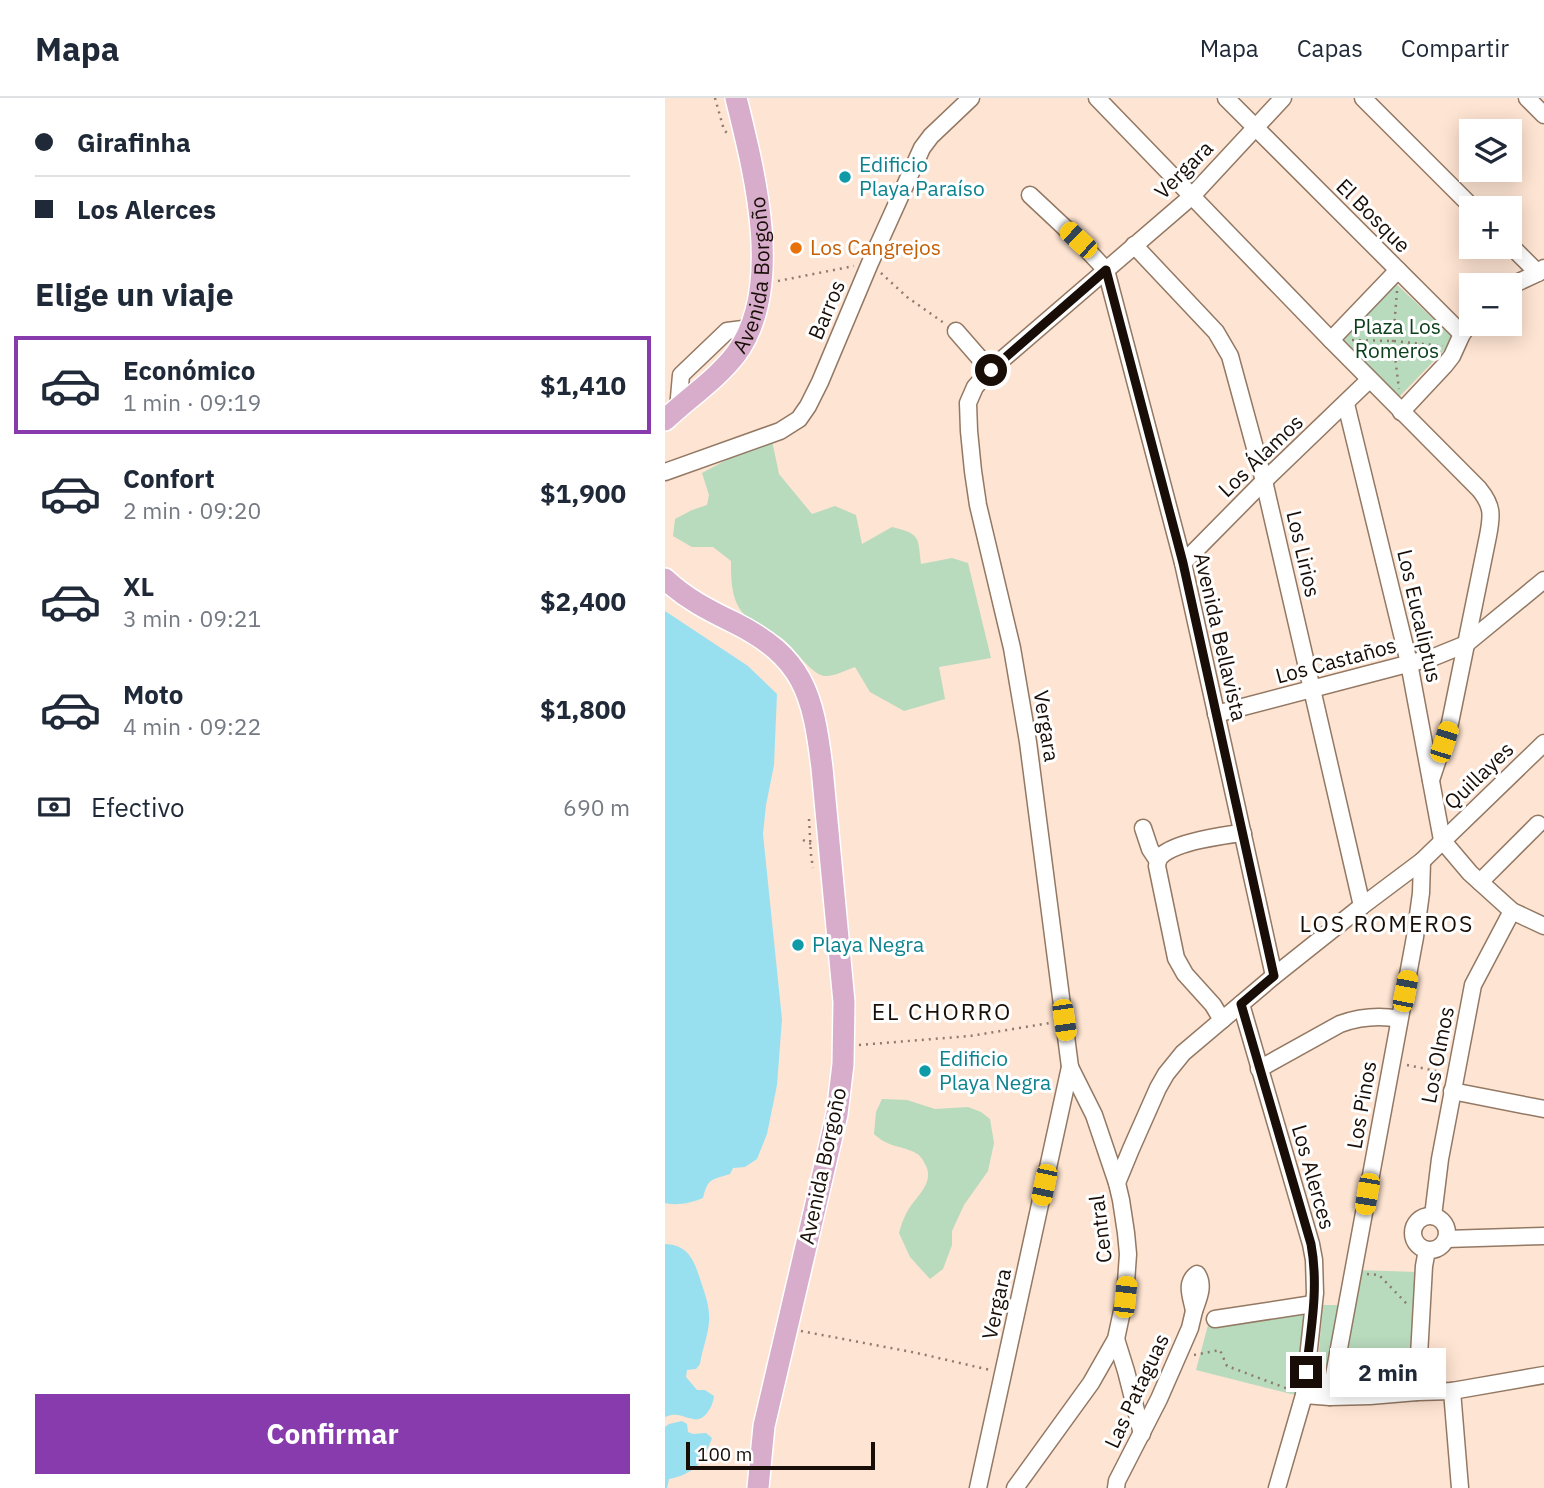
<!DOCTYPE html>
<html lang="es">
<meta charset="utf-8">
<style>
:root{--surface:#fff;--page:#f6f6f7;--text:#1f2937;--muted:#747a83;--line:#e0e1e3;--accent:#883bac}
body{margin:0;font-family:"IBM Plex Sans",sans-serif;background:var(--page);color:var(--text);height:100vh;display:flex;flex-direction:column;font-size:26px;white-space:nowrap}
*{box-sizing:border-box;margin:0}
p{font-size:23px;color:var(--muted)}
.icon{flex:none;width:38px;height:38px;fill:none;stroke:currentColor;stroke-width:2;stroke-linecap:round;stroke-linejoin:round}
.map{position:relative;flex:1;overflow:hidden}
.sheet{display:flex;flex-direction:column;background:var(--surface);width:665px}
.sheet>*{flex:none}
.banner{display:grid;align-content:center;height:154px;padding:0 35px;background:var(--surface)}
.tools{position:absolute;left:794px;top:21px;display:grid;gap:14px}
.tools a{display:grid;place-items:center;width:63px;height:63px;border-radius:0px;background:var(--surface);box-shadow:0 4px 18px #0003;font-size:35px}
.scale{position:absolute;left:21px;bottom:18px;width:189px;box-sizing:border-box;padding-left:7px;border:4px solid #190e07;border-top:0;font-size:19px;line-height:24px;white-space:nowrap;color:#190e07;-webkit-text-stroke:5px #fff;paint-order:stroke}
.end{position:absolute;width:32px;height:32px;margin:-16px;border:9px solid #190e07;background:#fff;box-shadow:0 0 0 4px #fff}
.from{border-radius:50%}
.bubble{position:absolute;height:49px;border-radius:0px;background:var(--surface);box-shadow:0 4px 18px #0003;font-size:23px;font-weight:800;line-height:49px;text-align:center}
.car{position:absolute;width:21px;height:42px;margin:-21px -10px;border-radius:9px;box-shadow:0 0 5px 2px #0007;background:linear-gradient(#f5c518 24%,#345 0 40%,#f5c518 0 76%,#345 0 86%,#f5c518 0)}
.banner b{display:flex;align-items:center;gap:24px;height:66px;font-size:26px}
.banner b+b{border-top:2px solid var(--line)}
.banner i{width:18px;height:18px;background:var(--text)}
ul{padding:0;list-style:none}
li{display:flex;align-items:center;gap:21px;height:98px;margin:0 14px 10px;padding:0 21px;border:4px solid transparent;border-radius:0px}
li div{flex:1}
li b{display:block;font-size:26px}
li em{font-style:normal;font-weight:800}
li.current{border-color:var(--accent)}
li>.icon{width:63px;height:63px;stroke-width:1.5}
h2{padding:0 35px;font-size:32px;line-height:84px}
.pay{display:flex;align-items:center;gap:18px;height:77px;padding:0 35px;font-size:26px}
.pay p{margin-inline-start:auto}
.primary-button{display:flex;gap:14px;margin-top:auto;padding:14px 35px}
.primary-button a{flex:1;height:80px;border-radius:0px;background:var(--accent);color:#fff;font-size:28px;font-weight:800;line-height:80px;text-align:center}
header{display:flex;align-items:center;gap:42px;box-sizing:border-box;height:98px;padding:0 35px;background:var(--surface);border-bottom:2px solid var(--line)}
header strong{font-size:33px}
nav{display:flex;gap:38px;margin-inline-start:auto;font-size:24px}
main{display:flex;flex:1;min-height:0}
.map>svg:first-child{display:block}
.green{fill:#b8dabd}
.water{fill:#98e0f0}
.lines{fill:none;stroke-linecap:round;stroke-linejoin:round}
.minor-casing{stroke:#937863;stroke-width:19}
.major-casing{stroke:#fff;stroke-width:24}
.path{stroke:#8e7b6e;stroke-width:2.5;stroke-dasharray:2 5;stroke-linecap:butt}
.minor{stroke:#fff;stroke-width:16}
.major{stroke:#d7adcb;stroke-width:21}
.route{stroke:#190e07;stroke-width:9}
.culture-dot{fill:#0f9aa8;stroke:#fff;stroke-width:2.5}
.food-dot{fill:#e8710a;stroke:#fff;stroke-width:2.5}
.labels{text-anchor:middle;stroke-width:6;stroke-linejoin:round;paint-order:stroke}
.culture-label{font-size:21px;fill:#0d838f;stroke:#fff;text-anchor:start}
.street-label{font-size:21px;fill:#190e07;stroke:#fff}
.food-label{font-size:21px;fill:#c56008;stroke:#fff;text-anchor:start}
.park-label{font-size:21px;fill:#0b401b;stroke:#fff}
.neighbourhood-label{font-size:23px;letter-spacing:2px;fill:#190e07;stroke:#fff}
</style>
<header>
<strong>Mapa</strong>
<nav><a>Mapa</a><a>Capas</a><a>Compartir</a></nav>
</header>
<main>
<section class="sheet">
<div class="banner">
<b><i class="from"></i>Girafinha</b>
<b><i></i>Los Alerces</b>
</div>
<h2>Elige un viaje</h2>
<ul>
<li class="current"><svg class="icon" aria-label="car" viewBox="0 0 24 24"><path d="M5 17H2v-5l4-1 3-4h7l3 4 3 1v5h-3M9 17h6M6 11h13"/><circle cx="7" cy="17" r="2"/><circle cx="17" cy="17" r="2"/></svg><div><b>Económico</b><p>1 min · 09:19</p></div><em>$1,410</em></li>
<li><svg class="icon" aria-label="car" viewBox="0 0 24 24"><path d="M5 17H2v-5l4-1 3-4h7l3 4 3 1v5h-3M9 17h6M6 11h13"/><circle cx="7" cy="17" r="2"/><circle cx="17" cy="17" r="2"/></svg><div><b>Confort</b><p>2 min · 09:20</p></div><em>$1,900</em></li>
<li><svg class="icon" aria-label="car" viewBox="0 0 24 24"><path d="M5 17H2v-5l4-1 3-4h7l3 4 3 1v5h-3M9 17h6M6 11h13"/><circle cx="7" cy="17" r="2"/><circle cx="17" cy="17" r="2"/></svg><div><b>XL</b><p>3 min · 09:21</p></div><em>$2,400</em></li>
<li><svg class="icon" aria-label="car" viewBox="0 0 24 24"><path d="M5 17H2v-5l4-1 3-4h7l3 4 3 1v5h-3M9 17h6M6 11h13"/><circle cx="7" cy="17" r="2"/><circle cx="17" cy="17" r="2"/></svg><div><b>Moto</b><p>4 min · 09:22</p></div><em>$1,800</em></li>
</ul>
<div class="pay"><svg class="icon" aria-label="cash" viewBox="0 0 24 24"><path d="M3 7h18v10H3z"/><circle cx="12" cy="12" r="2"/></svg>Efectivo<p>690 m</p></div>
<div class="primary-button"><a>Confirmar</a></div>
</section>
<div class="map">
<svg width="879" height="1390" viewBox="0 0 879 1390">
<rect width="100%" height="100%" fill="#fee4d2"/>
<g class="green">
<path d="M728 183 790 241 734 299 673 240Z"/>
<path d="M106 338 114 376 147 416 170 408 191 417 197 446 227 429C255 436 253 438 256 466L287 460 303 465 326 560 274 569 280 601 239 613 205 594 190 569C181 572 169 579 159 578 145 575 131 552 119 542 104 529 81 526 72 506 66 493 66 477 66 463L48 449H27L8 438 10 421 27 412 42 407 44 397 37 375Z"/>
<path d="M217 1001 242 1002 270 1011 303 1009 316 1014 325 1021 329 1045 323 1073 299 1107 287 1133V1147L278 1171 265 1181 245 1159 234 1135C236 1128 238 1121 242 1114 250 1099 271 1085 260 1066 257 1060 255 1057 249 1054 233 1047 223 1049 209 1036L211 1014Z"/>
<path d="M692 1172 752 1174 746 1276 739 1285 651 1286 658 1207H676Z"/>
<path d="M643 1215 634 1298 531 1272 543 1227Z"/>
</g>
<g class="water">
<path d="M0 513 83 568 112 596 109 667 101 707 98 736 117 921 112 987 102 1036 92 1061 80 1069 68 1070 65 1076C46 1082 43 1080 38 1100 26 1105 12 1108 0 1105Z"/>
<path d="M0 1146C26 1147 30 1166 37 1187 41 1199 45 1210 44 1224 43 1238 37 1252 35 1266L31 1271 22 1272 21 1279 32 1292H40L49 1298C48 1308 40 1324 28 1321 16 1319 13 1314 0 1319Z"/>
<path d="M17 1323 22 1326 23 1334 28 1336 41 1335 47 1340C38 1364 30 1376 4 1381L2 1390H0V1329L4 1326Z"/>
</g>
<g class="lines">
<g class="minor-casing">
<g id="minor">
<path d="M432 0 666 242 814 391C828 408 827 417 823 438L785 625 766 682"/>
<path d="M561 0 797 236"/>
<path d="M698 0 808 110"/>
<path d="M862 0 879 17"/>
<path d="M365 97 413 142 441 172 518 465 609 878"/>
<path d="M469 147 551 234 565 258 599 383 697 808"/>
<path d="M845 147 873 175"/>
<path d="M845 188 873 175 879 170"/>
<path d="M291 233 325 272"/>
<path d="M666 242 733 172"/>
<path d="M681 306 744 565 777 742 805 775 847 813 879 828"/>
<path d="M13 311 16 277 62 233 86 230"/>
<path d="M736 314 780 267 787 258 797 236 807 223"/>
<path d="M0 374 115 333 134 321 143 308 155 284 205 165 257 50 266 38 306 0"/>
<path d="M518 465 599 383 704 282"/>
<path d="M551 616 769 559 801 546 879 482"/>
<path d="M478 730 485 751 493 763"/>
<path d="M815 784 873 726"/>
<path d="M576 906 646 1146 649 1162 650 1195 639 1297 612 1390"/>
<path d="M557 922 548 907 520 876 511 860 492 768C493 763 492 762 496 758 510 744 559 737 578 735"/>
<path d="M594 971 675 926C695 919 713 917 734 921"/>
<path d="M787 993 879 1011"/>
<path d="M452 1085 466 1051 493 990 501 976 518 955 609 878 697 808 757 763 879 645"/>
<path d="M768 1118 775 1061 808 887 847 813"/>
<circle cx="765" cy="1135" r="17"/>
<path d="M781 1141 879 1138"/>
<path d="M532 1176C540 1188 533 1201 529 1213 527 1200 519 1185 532 1176Z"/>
<path d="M550 1221 648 1206"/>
<path d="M451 1241 461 1273 477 1336"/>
<path d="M787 1293 795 1390"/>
<path d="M752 1294 759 1168 762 1152"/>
<path d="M639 1297 665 1299 705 1298 752 1294 787 1293 879 1277"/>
<path d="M665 1299 750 839 756 795 757 763"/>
<path d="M313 1390 405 969 363 644 347 550 313 407 308 373 304 333 303 305 310 289 325 272 526 99 618 0"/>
<path d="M350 1390 426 1285 451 1241 460 1199 463 1156 461 1135 456 1102 452 1085 429 1017 405 969"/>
<path d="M451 1390 452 1383 494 1301 525 1230 529 1213"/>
</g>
</g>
<g class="major-casing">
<g id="major">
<path id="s1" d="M0 322C23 300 51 282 71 256 120 190 89 73 71 0"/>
<path d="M0 481C20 500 43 512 68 524 139 559 148 596 157 670L179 904 178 966 172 1016 99 1328 93 1390"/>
</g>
</g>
<g class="path">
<path d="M50 0 59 32 63 36"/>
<path d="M216 175 242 199 279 225"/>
<path d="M113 183 189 168"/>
<path d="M732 193 728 243 734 291"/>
<path d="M687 242 728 243 778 248"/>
<path d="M144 721 146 757 148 770"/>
<path d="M138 742 146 746"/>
<path d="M194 947 305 938 385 925"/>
<path d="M742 967 776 974"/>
<path d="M702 1176 714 1177 742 1206"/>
<path d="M136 1233 252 1255 325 1272"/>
<path d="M529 1257 555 1252 562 1268 626 1292"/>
<path d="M686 1265 696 1283"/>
</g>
<use href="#minor" class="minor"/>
<use href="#major" class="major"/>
</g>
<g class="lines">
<path class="route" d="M326 272 441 172 518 465 609 878 576 906 646 1146C654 1189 646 1231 641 1274"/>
</g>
<g class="culture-dot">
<circle cx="180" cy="79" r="7"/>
<circle cx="133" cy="847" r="7"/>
<circle cx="260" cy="973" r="7"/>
</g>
<circle class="food-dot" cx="131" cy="150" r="7"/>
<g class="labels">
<g class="culture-label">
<text x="194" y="74">Edificio<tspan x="194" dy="24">Playa Paraíso</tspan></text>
<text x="147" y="854">Playa Negra</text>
<text x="274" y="968">Edificio<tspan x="274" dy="24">Playa Negra</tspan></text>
</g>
<g class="street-label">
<text transform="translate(519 72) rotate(-45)" y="7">Vergara</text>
<text transform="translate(708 118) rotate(45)" y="7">El Bosque</text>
<text dy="7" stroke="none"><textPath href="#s1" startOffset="180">Avenida Borgoño</textPath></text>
<text transform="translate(162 212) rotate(-67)" y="7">Barros</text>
<text transform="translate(596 358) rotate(-44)" y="7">Los Álamos</text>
<text transform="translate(638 456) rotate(77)" y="7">Los Lirios</text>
<text transform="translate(754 518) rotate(77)" y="7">Los Eucaliptus</text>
<text transform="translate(555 539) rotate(77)" y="7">Avenida Bellavista</text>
<text transform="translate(671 563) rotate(-15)" y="7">Los Castaños</text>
<text transform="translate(381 628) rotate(81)" y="7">Vergara</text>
<text transform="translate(814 678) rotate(-44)" y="7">Quillayes</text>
<text transform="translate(773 957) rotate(-79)" y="7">Los Olmos</text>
<text transform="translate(697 1007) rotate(-80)" y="7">Los Pinos</text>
<text transform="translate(158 1068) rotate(-78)" y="7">Avenida Borgoño</text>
<text transform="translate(648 1079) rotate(74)" y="7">Los Alerces</text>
<text transform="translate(436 1131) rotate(-97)" y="7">Central</text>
<text transform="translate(332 1206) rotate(-78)" y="7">Vergara</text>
<text transform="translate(472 1293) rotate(-65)" y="7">Las Pataguas</text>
</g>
<g class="food-label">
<text x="145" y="157">Los Cangrejos</text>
</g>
<g class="park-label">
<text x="732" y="236">Plaza Los<tspan x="732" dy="24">Romeros</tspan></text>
</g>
<g class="neighbourhood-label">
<text x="722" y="834">LOS ROMEROS</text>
<text x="277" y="922">EL CHORRO</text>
</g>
</g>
</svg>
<div class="tools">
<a><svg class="icon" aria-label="layers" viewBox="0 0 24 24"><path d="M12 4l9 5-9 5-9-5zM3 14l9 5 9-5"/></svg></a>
<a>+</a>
<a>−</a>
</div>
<div class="scale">100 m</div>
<i class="end from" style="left:326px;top:272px"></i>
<i class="end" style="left:641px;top:1274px"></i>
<div class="bubble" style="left:665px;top:1250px;width:116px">2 min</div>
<i class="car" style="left:413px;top:142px;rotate:313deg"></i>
<i class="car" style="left:779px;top:644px;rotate:18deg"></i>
<i class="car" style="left:740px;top:893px;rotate:11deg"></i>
<i class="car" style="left:399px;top:922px;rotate:172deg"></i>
<i class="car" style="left:379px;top:1087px;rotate:192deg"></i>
<i class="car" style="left:702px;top:1096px;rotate:190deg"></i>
<i class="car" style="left:460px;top:1199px;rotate:6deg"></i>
</div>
</main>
